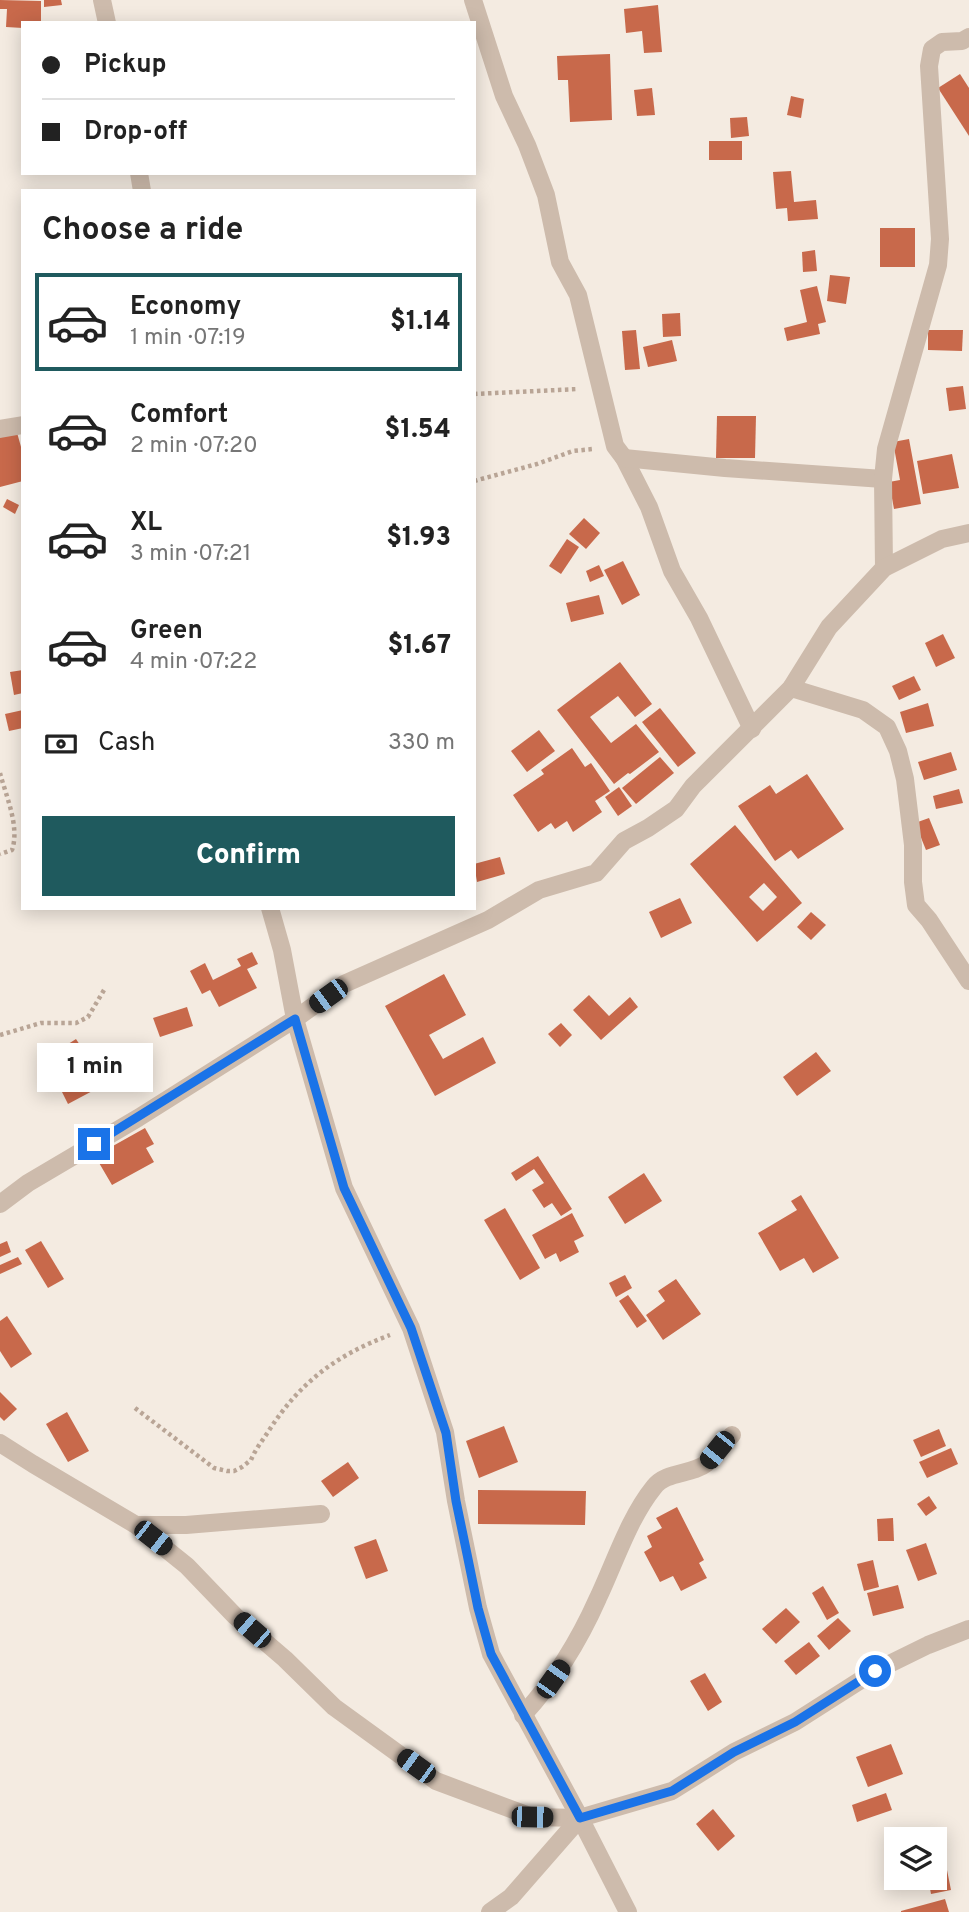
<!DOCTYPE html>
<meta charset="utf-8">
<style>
:root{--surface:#fff;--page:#f6f6f6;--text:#222;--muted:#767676;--line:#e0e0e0;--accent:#1f5a5e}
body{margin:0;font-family:Overpass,sans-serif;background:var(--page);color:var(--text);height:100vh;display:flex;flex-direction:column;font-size:26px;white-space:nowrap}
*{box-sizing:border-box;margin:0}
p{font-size:23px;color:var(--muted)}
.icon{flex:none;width:38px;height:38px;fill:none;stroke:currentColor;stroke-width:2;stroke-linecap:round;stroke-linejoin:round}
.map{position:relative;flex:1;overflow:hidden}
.side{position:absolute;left:21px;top:189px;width:455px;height:721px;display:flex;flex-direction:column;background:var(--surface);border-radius:0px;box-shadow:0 4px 18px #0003}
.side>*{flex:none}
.hud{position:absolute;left:21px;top:21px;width:455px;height:154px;border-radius:0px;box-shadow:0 4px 18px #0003;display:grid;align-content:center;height:154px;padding:0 21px;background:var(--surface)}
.buttons{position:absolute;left:884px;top:1827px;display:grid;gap:14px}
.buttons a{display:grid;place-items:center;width:63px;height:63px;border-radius:0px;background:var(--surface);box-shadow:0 4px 18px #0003;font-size:35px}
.end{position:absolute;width:32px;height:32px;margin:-16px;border:9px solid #1a73e8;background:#fff;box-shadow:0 0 0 4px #fff}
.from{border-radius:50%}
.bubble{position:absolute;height:49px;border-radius:0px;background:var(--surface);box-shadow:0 4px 18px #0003;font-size:23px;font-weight:800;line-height:49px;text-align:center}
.car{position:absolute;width:21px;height:42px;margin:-21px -10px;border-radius:9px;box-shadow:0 0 5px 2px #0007;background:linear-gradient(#222 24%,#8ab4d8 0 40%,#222 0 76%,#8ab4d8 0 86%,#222 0)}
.hud b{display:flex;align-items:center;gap:24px;height:66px;font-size:26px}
.hud b+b{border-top:2px solid var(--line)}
.hud i{width:18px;height:18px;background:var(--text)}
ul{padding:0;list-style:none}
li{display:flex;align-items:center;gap:21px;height:98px;margin:0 14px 10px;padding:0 7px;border:4px solid transparent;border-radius:0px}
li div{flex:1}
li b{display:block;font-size:26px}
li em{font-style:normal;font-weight:800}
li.on{border-color:var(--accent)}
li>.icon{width:63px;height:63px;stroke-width:1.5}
h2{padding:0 21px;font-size:32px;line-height:84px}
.pay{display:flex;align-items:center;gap:18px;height:77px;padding:0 21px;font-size:26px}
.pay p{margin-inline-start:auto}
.cta{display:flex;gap:14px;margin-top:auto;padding:14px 21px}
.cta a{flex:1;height:80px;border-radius:0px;background:var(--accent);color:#fff;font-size:28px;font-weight:800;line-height:80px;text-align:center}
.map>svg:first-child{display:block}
.building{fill:#c8694b;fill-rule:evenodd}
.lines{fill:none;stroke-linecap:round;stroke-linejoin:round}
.path{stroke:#b9a596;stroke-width:4.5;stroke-dasharray:3.5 3.5;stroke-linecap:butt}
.minor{stroke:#cdbbac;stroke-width:18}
.route{stroke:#1a73e8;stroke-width:9}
</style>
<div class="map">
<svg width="969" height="1912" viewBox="0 0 969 1912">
<rect width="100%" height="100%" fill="#f4ebe1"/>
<g class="building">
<path d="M0 0 41 1V23H23V28L6 27 7 9H0Z"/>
<path d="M44 0H61L62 5 44 7Z"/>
<path d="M658 5 662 52 644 53 642 31 626 33 624 9Z"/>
<path d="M610 54 612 120 570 122 568 80H558L557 56Z"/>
<path d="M960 74 969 88V136L938 88Z"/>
<path d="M652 88 655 115 637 116 634 90Z"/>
<path d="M791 96 804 99 801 118 787 115Z"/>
<path d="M747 117 749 136 731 138 730 118Z"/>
<rect x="709" y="141" width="33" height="19"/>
<path d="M791 171 794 202 816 200 818 219 788 221 787 208 776 209 773 172Z"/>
<rect x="880" y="228" width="35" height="39"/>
<path d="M815 250 817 271 803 272 802 252Z"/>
<path d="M830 275 850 277 846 304 827 301Z"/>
<path d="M817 286 826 322 818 324 820 334 787 341 784 328 807 322 800 290Z"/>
<path d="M680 313 681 336 663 337 662 314Z"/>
<path d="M636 330 640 369 625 370 622 331Z"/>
<path d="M928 330H963L962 351 928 350Z"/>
<path d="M672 340 677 361 648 367 643 347Z"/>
<path d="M963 386 966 409 949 411 946 388Z"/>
<path d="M717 416H756L755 458H716Z"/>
<path d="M16 429 23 454V481L0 487V433Z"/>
<path d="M909 439 921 504 894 509 889 482 900 480 893 442Z"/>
<path d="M952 454 959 488 923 494 917 461Z"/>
<path d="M7 499 19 505 15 514 3 507Z"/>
<path d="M584 518 600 533 586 549 569 534Z"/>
<path d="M567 539 579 547 561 574 549 566Z"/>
<path d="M623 561 640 595 622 605 604 570Z"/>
<path d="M599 565 604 576 590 582 586 571Z"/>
<path d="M599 595 604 614 571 622 566 603Z"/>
<path d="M943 634 955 658 936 667 925 643Z"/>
<path d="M620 662 652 704 635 717 618 696 590 717 611 743 636 724 659 752 630 774 628 773 614 784 557 710Z"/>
<path d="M23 670V693L14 695 10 672Z"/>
<path d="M914 676 921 690 899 700 892 686Z"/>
<path d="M928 703 934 726 906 733 900 712Z"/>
<path d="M660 708 696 753 678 767 642 722Z"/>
<path d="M23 710V728L9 731 5 714Z"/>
<path d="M539 730 555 751 527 772 511 751Z"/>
<path d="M572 748 585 767 591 763 610 791 595 801 602 812 573 832 567 821 555 829 551 823 538 832 513 795 544 774 541 770Z"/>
<path d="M951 752 957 770 924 780 918 762Z"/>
<path d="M660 757 674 773 636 804 622 788Z"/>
<path d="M807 774 844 829 798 859 791 850 775 861 738 806 770 785 776 794Z"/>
<path d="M619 787 632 806 618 816 605 797Z"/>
<path d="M959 789 963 803 936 809 933 796Z"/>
<path d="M929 818 940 845 926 850 915 823Z"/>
<path d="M735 825 802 903 757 942 690 864ZM764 883 777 897 763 911 749 897Z"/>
<path d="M500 857 505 874 477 882 474 864Z"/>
<path d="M680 898 692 923 661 938 649 912Z"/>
<path d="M811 912 826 925 811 940 797 927Z"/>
<path d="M252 952 258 964 247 969 257 988 219 1007 210 990 202 994 190 971 205 963 213 980 241 966 237 959Z"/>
<path d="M444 974 466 1015 429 1035 443 1059 483 1037 496 1063 435 1096 385 1006Z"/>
<path d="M589 995 609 1016 630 997 638 1007 601 1040 573 1010Z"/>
<path d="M187 1007 193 1026 160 1037 153 1018Z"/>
<path d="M561 1023 572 1035 560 1047 548 1034Z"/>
<path d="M76 1039 91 1062 80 1069 65 1046Z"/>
<path d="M57 1052 66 1065 50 1076 41 1062Z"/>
<path d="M816 1052 831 1071 797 1096 783 1077Z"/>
<path d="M88 1071 98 1088 68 1104 59 1086Z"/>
<path d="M145 1128 154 1144 146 1148 154 1162 112 1185 95 1156Z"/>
<path d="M538 1156 572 1209 561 1216 552 1203 544 1208 532 1190 544 1183 534 1169 516 1181 511 1173Z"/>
<path d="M644 1173 662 1201 625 1224 608 1197Z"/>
<path d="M801 1195 839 1258 813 1273 804 1258 780 1271 758 1233 797 1210 791 1201Z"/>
<path d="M505 1208 540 1268 520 1280 484 1220Z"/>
<path d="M572 1213 584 1236 574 1241 579 1252 560 1262 556 1253 545 1259 532 1235Z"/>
<path d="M7 1241 11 1252 0 1257V1244Z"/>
<path d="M41 1241 64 1279 48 1288 25 1250Z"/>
<path d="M18 1257 22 1264 0 1274V1265Z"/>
<path d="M625 1275 632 1288 616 1297 609 1283Z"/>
<path d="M676 1279 701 1314 663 1340 646 1315 665 1301 658 1291Z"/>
<path d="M628 1295 647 1321 637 1328 619 1301Z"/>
<path d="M7 1316 32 1354 11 1368 0 1351V1321Z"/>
<path d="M0 1392 17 1409 4 1421 0 1417Z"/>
<path d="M67 1412 89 1451 68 1462 46 1424Z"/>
<path d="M504 1426 518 1462 479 1478 466 1441Z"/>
<path d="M939 1429 946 1446 921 1457 913 1440Z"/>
<path d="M951 1448 958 1464 927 1478 919 1462Z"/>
<path d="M348 1462 359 1478 333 1497 321 1481Z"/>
<path d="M478 1490 586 1491 585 1525 478 1524Z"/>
<path d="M929 1496 937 1508 926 1516 917 1504Z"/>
<path d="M677 1507 704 1560 699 1563 707 1578 681 1591 673 1576 660 1582 644 1552 652 1547 647 1536 662 1528 656 1518Z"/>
<path d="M893 1518 894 1541H878L877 1519Z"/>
<path d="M376 1539 388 1571 366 1579 354 1547Z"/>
<path d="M926 1543 937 1574 918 1581 906 1550Z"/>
<path d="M873 1560 879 1587 864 1591 857 1564Z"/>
<path d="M898 1585 904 1608 873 1616 867 1593Z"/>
<path d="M823 1586 839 1613 827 1620 812 1593Z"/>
<path d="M786 1608 800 1622 776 1644 762 1629Z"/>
<path d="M838 1618 851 1631 829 1650 817 1636Z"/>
<path d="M809 1642 820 1656 796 1675 784 1661Z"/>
<path d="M705 1673 722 1702 708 1711 690 1681Z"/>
<path d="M891 1744 903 1774 868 1787 856 1757Z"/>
<path d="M886 1793 892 1810 857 1822 852 1805Z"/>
<path d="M713 1809 735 1836 718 1851 696 1824Z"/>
<path d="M946 1865 951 1890 931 1894 928 1878H934V1867Z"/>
<path d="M945 1899 949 1912H901V1911Z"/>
</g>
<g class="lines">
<g class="path">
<path d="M474 394 578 389"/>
<path d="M474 481 537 464 573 451 593 449"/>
<path d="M0 773C6 796 20 827 12 850L0 854"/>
<path d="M0 1035 41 1023H76L88 1017 104 990"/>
<path d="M135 1408 214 1468 227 1471H234L242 1467 251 1460C255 1450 262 1441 268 1432 299 1383 336 1355 390 1335"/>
</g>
<g class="minor">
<path d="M102 0 107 23"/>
<path d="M473 0 504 96 527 145 546 195 560 262 578 295 615 446 624 458 649 507 672 571 699 618 752 729"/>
<path d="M139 173 142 191"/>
<path d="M0 429 23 425"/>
<path d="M624 458 725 468 883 479"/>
<path d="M884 568 883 479 886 449 938 265 940 239 929 66 932 49 942 42 962 41 969 37"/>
<path d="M791 688 863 710 887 727 898 751 905 779 913 845V882L916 905 929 920 969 981"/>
<path d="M270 908 282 950 295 1019 344 1188 411 1328 445 1432 456 1501 478 1608 491 1654 580 1818 628 1912"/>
<path d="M0 1204 28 1183 138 1118 295 1019 344 984 488 920 539 890 596 873 624 841 648 828 676 809 693 786 791 688 829 627 884 568 942 539 969 533"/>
<path d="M0 1443 33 1464 136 1525 187 1566 235 1616 285 1659 334 1707 436 1781 532 1817 580 1818 672 1791 734 1752 795 1722 875 1671 928 1645 969 1629"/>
<path d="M136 1525H186L321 1514"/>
<path d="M523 1715C555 1680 579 1641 598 1598 615 1562 629 1518 654 1487 666 1471 692 1475 707 1463 716 1456 724 1443 732 1435"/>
<path d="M490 1912 511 1897 580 1818"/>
</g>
</g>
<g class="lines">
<path class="route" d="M94 1144 295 1019 344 1188 411 1328 446 1433 456 1501 467 1554 478 1608 491 1654 580 1818 672 1791 734 1752 795 1722 875 1671"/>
</g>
</svg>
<div class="buttons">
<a><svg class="icon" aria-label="layers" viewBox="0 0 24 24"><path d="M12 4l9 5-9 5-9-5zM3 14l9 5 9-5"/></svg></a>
</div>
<i class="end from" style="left:875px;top:1671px"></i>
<i class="end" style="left:94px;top:1144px"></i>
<div class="bubble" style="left:37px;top:1043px;width:116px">1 min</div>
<i class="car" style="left:328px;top:996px;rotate:234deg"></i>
<i class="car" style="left:717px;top:1450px;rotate:219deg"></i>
<i class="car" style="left:153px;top:1538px;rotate:128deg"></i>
<i class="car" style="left:252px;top:1630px;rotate:311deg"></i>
<i class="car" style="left:553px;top:1679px;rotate:35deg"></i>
<i class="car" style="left:416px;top:1766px;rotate:306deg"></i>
<i class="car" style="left:532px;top:1817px;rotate:91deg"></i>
<div class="hud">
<b><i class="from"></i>Pickup</b>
<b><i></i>Drop-off</b>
</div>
<section class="side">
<h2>Choose a ride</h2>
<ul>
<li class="on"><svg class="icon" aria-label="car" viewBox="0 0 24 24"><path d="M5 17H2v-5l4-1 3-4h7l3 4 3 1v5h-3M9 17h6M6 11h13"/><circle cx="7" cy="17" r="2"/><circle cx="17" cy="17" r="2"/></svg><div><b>Economy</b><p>1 min · 07:19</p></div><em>$1.14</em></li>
<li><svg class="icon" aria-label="car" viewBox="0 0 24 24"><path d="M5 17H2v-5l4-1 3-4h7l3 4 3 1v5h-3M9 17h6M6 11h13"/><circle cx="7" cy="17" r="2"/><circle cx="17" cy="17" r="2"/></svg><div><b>Comfort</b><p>2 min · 07:20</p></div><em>$1.54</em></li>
<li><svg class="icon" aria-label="car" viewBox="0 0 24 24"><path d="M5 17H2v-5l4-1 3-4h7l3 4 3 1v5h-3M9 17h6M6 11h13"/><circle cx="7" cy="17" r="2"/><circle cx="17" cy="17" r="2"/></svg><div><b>XL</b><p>3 min · 07:21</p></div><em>$1.93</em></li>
<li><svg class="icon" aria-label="car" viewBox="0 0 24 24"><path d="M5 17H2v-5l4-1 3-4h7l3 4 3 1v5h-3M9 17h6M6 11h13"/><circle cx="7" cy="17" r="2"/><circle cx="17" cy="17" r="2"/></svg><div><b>Green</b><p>4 min · 07:22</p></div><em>$1.67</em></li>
</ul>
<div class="pay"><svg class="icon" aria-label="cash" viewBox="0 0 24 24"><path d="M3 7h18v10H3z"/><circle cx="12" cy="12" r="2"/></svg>Cash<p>330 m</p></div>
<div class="cta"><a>Confirm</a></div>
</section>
</div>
